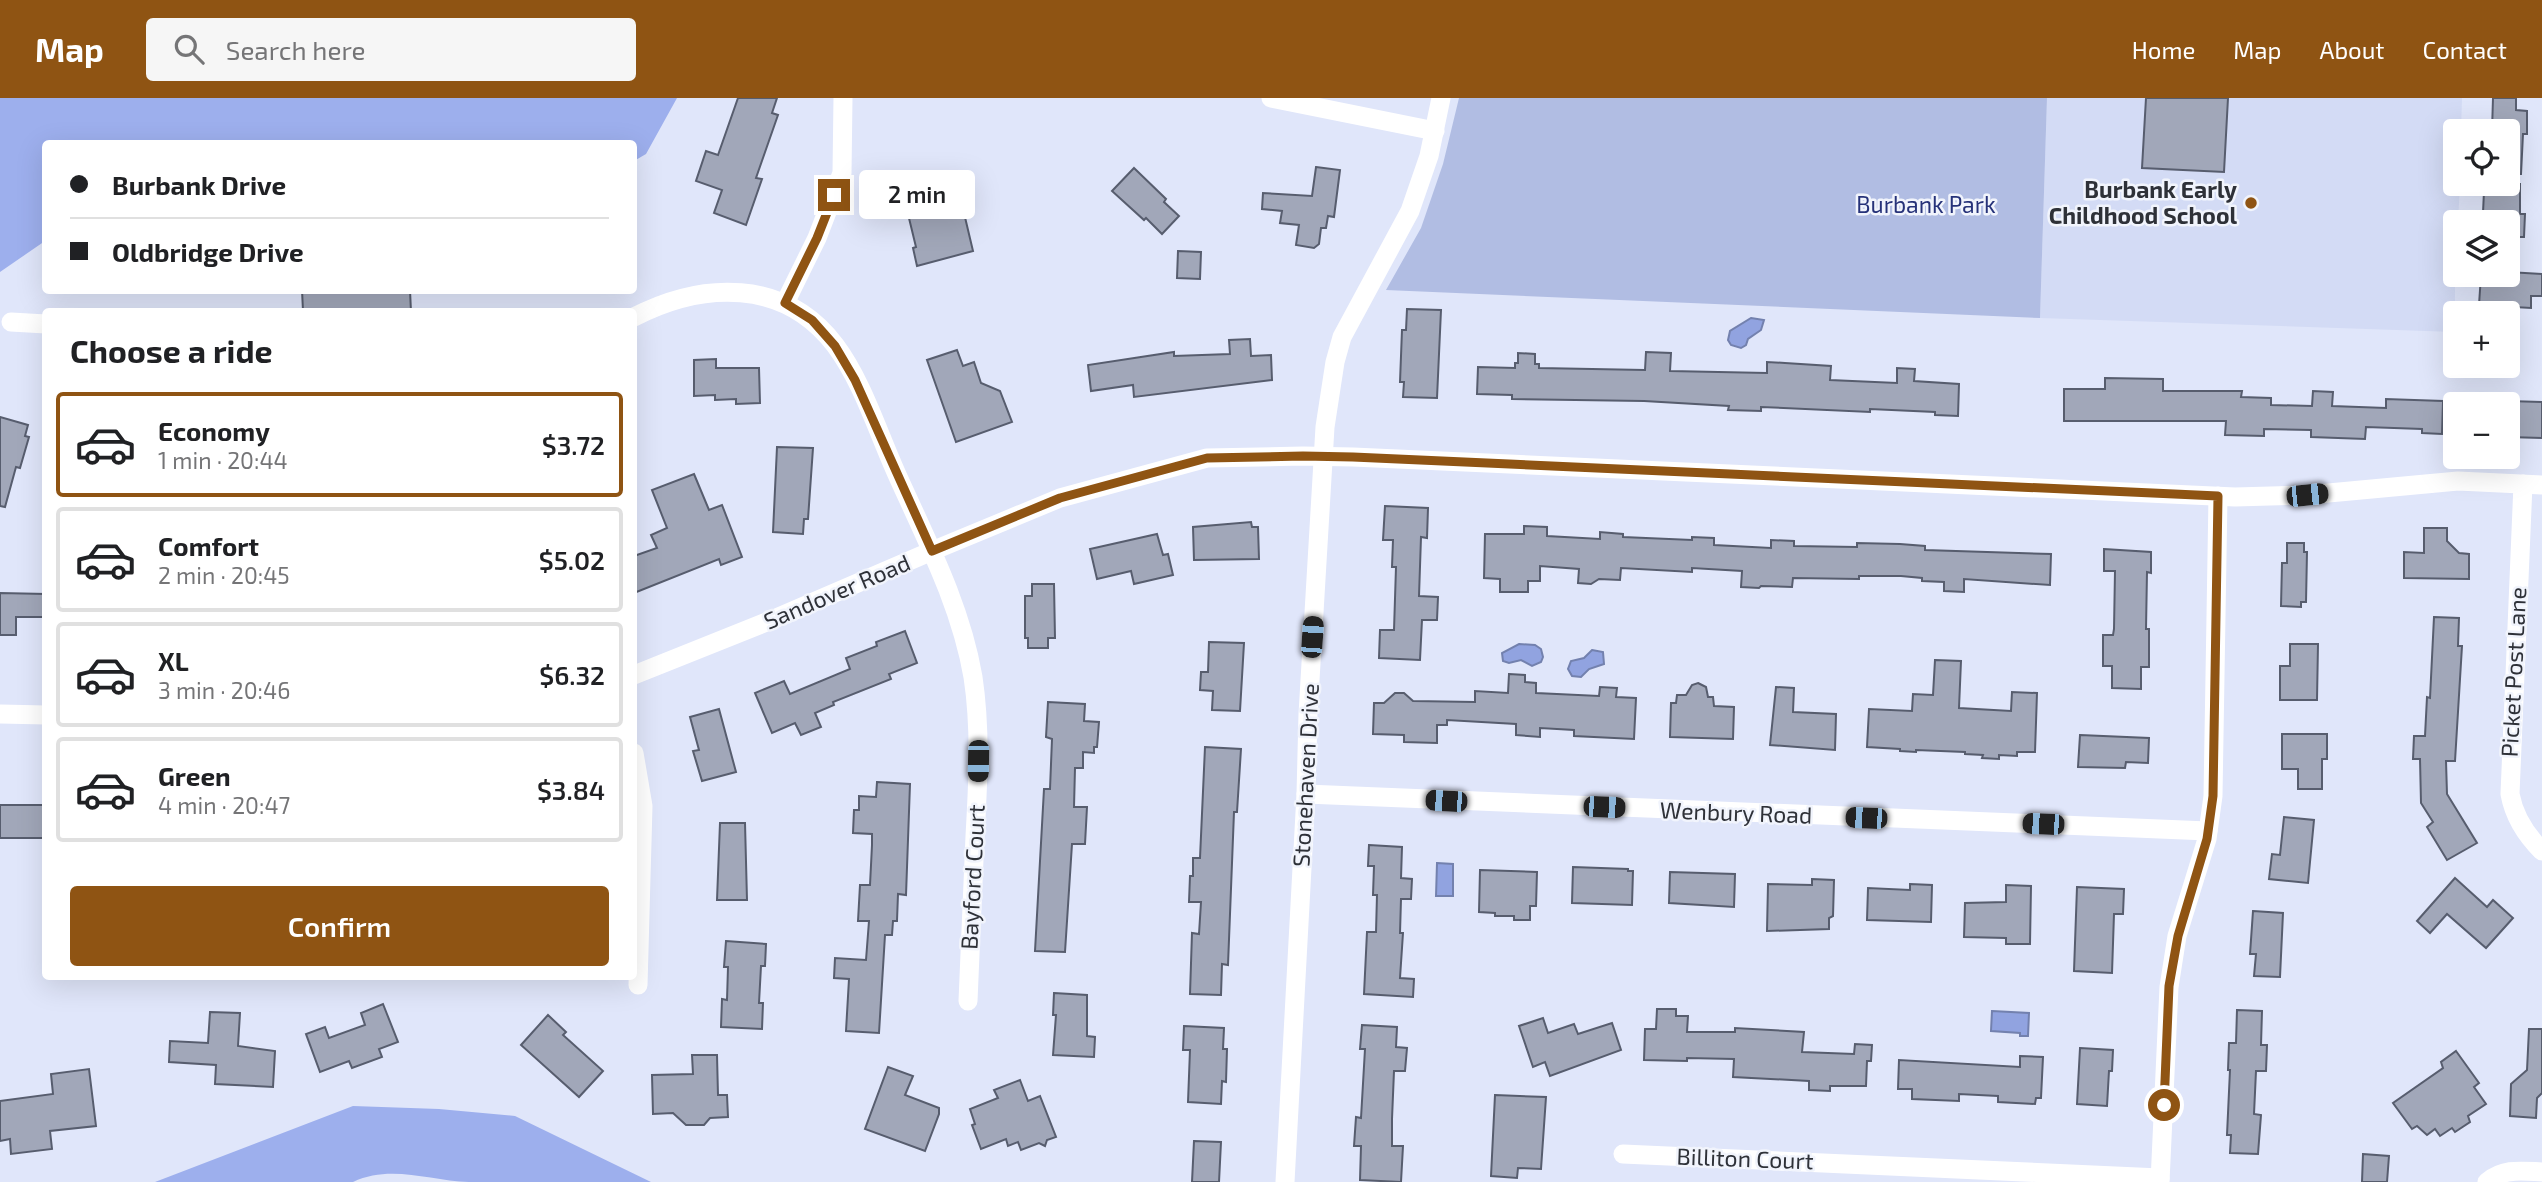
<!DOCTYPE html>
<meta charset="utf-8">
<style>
:root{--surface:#fff;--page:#f6f6f6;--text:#202124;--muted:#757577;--line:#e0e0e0;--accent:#8f5413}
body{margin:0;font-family:"Exo 2",sans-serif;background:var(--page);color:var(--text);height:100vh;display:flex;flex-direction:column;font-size:26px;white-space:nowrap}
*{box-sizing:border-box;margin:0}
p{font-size:23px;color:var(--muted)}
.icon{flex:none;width:38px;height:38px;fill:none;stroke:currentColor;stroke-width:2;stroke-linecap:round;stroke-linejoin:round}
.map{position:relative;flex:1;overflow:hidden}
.panel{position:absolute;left:42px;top:210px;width:595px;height:672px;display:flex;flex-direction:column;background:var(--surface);border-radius:7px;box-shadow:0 7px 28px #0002}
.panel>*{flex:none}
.top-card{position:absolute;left:42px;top:42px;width:595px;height:154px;border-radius:7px;box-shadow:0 7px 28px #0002;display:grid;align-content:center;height:154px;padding:0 28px;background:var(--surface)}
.controls{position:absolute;left:2443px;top:21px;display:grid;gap:14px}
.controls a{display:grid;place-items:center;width:77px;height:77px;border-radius:7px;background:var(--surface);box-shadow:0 7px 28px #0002;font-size:35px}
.end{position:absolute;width:32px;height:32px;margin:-16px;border:9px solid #8f5413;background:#fff;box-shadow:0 0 0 4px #fff}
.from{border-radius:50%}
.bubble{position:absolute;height:49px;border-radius:7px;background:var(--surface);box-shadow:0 7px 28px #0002;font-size:23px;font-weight:600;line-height:49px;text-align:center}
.car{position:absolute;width:21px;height:42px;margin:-21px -10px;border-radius:9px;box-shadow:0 0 5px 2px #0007;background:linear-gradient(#222 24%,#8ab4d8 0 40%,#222 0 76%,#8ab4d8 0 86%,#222 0)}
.top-card b{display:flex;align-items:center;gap:24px;height:66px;font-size:26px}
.top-card b+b{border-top:2px solid var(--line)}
.top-card i{width:18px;height:18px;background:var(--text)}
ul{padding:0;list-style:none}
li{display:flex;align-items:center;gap:21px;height:105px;margin:0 14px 10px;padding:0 14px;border:4px solid var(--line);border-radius:7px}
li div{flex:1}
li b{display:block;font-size:26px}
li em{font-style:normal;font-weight:600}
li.active{border-color:var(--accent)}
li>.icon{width:63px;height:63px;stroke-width:1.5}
h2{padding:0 28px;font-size:32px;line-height:84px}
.primary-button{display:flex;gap:14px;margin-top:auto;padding:14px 28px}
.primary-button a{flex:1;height:80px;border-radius:7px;background:var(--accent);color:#fff;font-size:28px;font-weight:600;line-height:80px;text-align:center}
header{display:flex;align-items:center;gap:42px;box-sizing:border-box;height:98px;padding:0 35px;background:var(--accent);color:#fff}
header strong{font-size:33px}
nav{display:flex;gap:38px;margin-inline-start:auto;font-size:24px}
.search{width:490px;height:63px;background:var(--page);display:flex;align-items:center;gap:18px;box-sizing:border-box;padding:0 24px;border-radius:7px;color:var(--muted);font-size:26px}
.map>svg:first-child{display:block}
.built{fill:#d3dbf5}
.green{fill:#b1bde3}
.forest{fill:#9dafed}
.water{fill:#91a3e0;stroke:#7381ae;stroke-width:2}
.building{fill:#a1a7b9;stroke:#575d6e;stroke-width:2}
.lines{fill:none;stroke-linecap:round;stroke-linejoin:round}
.minor{stroke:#fff;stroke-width:19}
.route{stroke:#8f5413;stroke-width:9}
.poi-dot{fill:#8f5413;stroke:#f1f4fc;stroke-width:2.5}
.labels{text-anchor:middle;stroke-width:5;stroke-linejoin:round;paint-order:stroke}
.poi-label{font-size:23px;font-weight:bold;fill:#2e3138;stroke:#f1f4fc;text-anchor:end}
.park-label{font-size:23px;fill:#263279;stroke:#f1f4fc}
.street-label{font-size:23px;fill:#2e3138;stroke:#f1f4fc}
</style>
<header>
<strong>Map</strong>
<div class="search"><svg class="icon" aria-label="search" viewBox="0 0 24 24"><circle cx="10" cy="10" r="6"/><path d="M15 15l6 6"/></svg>Search here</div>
<nav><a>Home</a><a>Map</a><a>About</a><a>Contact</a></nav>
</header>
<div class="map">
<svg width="2542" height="1084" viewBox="0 0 2542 1084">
<rect width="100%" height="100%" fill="#e0e6fa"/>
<path class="built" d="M2047 0H2462L2461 33H2455V86H2460L2458 124H2455V234L2040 220Z"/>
<path class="green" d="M1459 0H2047L2040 220 1386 192 1421 130 1443 66Z"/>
<g class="forest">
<path d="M0 0H677L646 56 634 63V46H46L45 143 0 174Z"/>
<path d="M353 1008 439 1011 515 1018 651 1084C591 1084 530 1084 469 1084 430 1083 391 1066 353 1084H155Z"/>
</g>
<g class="water">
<path d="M1751 220 1764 222 1761 232 1748 241 1746 247 1741 250 1731 247 1728 242 1730 233Z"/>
<path d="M1519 546 1535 547 1541 551 1543 559 1541 564 1532 568 1521 562 1509 565 1503 563 1502 555Z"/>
<path d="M1592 552 1603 554 1604 566 1589 571 1581 579 1572 578 1568 571 1571 563 1584 560Z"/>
<path d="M1437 765 1453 766V798H1436Z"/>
<path d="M1992 913 2029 915 2028 938H2020V935L1991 933Z"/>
</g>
<g class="building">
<path d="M738 0H777L772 15 778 17 756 80 762 81 746 127 714 115 722 92 696 83 706 53 718 57Z"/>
<path d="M2146 0H2228L2224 74 2142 70Z"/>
<path d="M2493 0H2516V12L2527 13V36H2523L2521 76H2508V33H2492Z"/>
<path d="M1316 69 1340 72 1334 119 1328 118 1326 130H1321L1319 146 1314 150 1296 147 1299 127 1280 125 1282 113 1262 111 1263 95 1312 98Z"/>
<path d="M1134 70 1166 101 1164 104 1179 118 1162 136 1146 120 1144 122 1112 93Z"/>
<path d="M955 77 973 153 917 168 913 150 916 149 908 116 923 112 917 87Z"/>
<path d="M2497 86H2520V116H2525L2524 139H2508V124H2488V116L2483 115 2484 93H2497Z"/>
<path d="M1178 153 1201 154 1200 181 1177 180Z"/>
<path d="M2508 174 2542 176V198H2531V210L2479 207 2481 177 2508 178Z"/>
<path d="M302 192H410L411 214 303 213Z"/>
<path d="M1407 211 1441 212 1437 300 1403 299 1404 284H1400L1402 232H1406Z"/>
<path d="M1250 241 1251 258 1271 257 1272 282 1134 299 1133 287 1091 293 1088 267 1174 254V258L1230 256 1229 242Z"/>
<path d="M957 252 963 268 974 264 981 285 1000 293 1012 324 956 344 927 262Z"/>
<path d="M1646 254 1671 255 1670 273 1767 275V264L1785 265 1831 268 1830 282 1897 285V270L1915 271 1914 283 1959 286 1958 318 1935 317V314L1870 311V314L1761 309V313L1728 312 1729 308 1644 303 1512 301V297L1477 296 1478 269 1515 270V265H1518V255L1535 256V266H1539V270L1645 272Z"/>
<path d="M716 261V270H759L760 305 736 306V301L715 302V297L694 298V262Z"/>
<path d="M2105 280 2163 281V293H2242L2241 299 2271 300V307L2312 308 2313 293 2333 294 2332 308 2386 310V301L2443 303 2442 336 2422 335V331L2366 329 2365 341 2311 339V332L2264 331V338L2225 337 2226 323H2064V291H2105Z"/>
<path d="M2508 303 2542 304V340L2508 339Z"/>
<path d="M0 319 28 327 25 338 29 339 20 370 16 369 5 409 0 408Z"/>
<path d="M777 349 813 350 808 421H804L803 436 773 434Z"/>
<path d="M694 376 709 412 722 407 742 459 721 467 719 461 634 495V458L657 450 651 437 667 430 652 392Z"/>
<path d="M1385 408 1428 410 1427 440 1421 439 1419 498 1438 499 1437 522H1422L1420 562 1379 560 1380 532H1394L1396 469H1392L1393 442H1383Z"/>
<path d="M1251 424 1252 429H1258L1259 461 1194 462 1193 429Z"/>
<path d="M1524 428 1547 429V438L1600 441V434L1623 436V439L1692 442V439L1714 440V447L1771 450V442L1794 443V448L1857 449V445L1900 446 1925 448V452L2051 456 2050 487 1964 481V494L1944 493V484L1922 483V480L1901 478H1859V481L1793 480 1792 489 1761 488 1759 490 1741 489 1742 473 1692 470V474L1621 470 1620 482 1599 481 1591 486 1578 485 1579 471 1540 468V483H1528V494H1500V481L1484 480 1485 436H1524Z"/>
<path d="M2424 430H2447V443L2459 455 2469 456V481L2404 480V454L2424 455Z"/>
<path d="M1157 436 1163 457 1168 456 1173 477 1134 486 1131 473 1097 481 1090 451Z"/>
<path d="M2287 445H2304V454H2307L2306 504H2301V509L2281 508 2282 465H2287Z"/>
<path d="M2104 451 2151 454V475L2147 474 2146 531H2149V569H2141V591L2112 590V568H2103V537H2113L2114 531 2115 473H2104Z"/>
<path d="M1032 486H1054L1055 540H1048V550H1028V540H1025V498H1032Z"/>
<path d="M0 495 46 496V519H16V537H0Z"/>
<path d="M2434 519 2459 520 2458 548H2462L2455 663H2446L2447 696 2477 745 2447 762 2427 729 2433 724 2421 705 2420 661H2413L2414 638H2425L2427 599 2430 600Z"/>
<path d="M905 533 917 565 889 576 891 581 833 604 834 607 815 615 821 629 801 637 795 625 772 635 755 595 784 583 790 596 850 571 846 560 877 548 876 544Z"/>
<path d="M1209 544 1244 545 1240 613 1212 612 1213 593 1200 592 1201 574H1208Z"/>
<path d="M2290 546H2318L2317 602H2280V568H2290Z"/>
<path d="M1935 562 1961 563 1959 610 2011 613 2012 594 2037 595 2035 654H2017V658L1999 657V661L1982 660 1983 657 1965 656V654L1916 652V654L1900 653V651L1867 649 1869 611 1912 613 1913 596 1933 597Z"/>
<path d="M1509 576 1525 577V584L1536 585V595L1599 598 1600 589 1617 590 1616 599 1636 600 1634 641 1574 638V632L1540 630V639L1516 637V626L1447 622V627H1437V645L1404 644V637L1373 636 1374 605H1384L1395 595H1404L1413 603 1475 604V593L1508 595Z"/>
<path d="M1698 585 1706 589 1708 599H1713L1714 608 1734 609 1733 641 1670 639 1671 605H1676L1677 597H1686L1692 587Z"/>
<path d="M1776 589 1794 590 1793 614 1836 616 1835 652 1770 647Z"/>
<path d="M1048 604 1085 606 1084 623 1099 624 1097 649H1094V655L1083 654V670H1075L1074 709H1087L1085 746H1072L1065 854 1035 853 1044 691H1050L1052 641 1046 639Z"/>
<path d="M719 611 736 674 702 683 693 653 699 652 690 619Z"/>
<path d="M2282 636H2327V661H2322V691H2298V671H2282Z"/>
<path d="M2080 637 2149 640 2148 665 2126 664 2125 670 2078 669Z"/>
<path d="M1205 649 1241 651 1237 714H1234L1228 867 1222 866 1221 897 1190 896 1192 835 1199 836 1201 804H1189L1190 778H1193V760H1200Z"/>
<path d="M877 684 910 686 906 797 898 796 897 823H893L892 837H885L879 935 846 933 849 881 834 880 835 860 866 862 869 823H858L860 787H870L872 747V736L853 735 854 712H859V698L876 699Z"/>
<rect x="0" y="707" width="43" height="33"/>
<path d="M2284 719 2314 722 2308 785 2269 781 2272 756 2280 757Z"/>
<path d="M720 725H745L747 802H717Z"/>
<path d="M1369 747 1402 749 1401 780 1412 781 1411 801H1401L1400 835H1403L1400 880 1414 881 1413 899 1364 896 1367 834H1376L1377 797H1373L1374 768H1368Z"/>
<path d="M1573 769 1628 771V773H1633L1632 807 1572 805Z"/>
<path d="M1480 772 1537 774 1536 808H1530V822H1514V818H1495V815L1479 814Z"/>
<path d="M1670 774 1735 776 1734 809 1669 805Z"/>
<path d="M2455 780 2487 809 2493 802 2513 820 2486 850 2447 816 2430 835 2417 823Z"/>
<path d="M1812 781 1834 782 1833 818 1829 820V831L1767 833 1768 786 1812 787Z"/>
<path d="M1910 786 1932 787 1931 824 1867 822 1868 790 1910 792Z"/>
<path d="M2006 787 2031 788 2030 846H2006V840L1964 839 1965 805 2006 804Z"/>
<path d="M2077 789 2124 791 2123 816H2114L2112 875 2074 873Z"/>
<path d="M2253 813 2283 815 2280 879 2254 878 2256 856H2250Z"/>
<path d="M726 843 766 846 765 868H761L759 905H763L762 931 721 929 722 901 727 902 728 869H724Z"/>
<path d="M1054 895 1087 897V938L1095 939 1094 959 1053 957 1056 917H1053Z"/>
<path d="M383 906 398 944 379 951 382 959 352 970 349 963 320 974 306 936 325 929 329 940 365 927 361 915Z"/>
<path d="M1657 911H1676V918H1688L1687 934H1735V930L1804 934 1802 954 1854 956 1855 946 1872 947 1871 963H1867L1866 988H1830V993L1809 992V983L1733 979 1734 961 1687 960V963L1644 962 1645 931H1656Z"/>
<path d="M2237 912 2262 913 2261 947H2267L2266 973H2256L2254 1016 2261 1017 2258 1056 2230 1055 2231 1037H2227L2230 972H2228L2229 945H2236Z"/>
<path d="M210 914 240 915 238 948 275 953 273 989 215 986 216 967 169 964 170 943 208 945Z"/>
<path d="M548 917 566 934 563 937 603 973 579 999 521 947Z"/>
<path d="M1543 920 1548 935 1574 926 1578 936 1612 925 1621 952 1550 978 1545 964 1533 969 1519 928Z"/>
<path d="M1362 927 1397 929 1396 949 1407 950 1405 973H1394L1392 1021V1048H1403L1401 1084 1360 1082 1361 1048H1354L1356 1019 1361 1020 1365 951H1360Z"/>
<path d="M1184 928 1224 930 1223 951H1227L1226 984 1222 983 1221 1006 1188 1004 1190 952H1183Z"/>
<path d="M2529 931H2542V995L2537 1000 2536 1020 2510 1018 2511 986 2527 972Z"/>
<path d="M2080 950 2113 952 2112 973H2109L2107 1008 2077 1006Z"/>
<path d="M2456 953 2479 985 2474 989 2486 1006 2468 1018 2470 1024 2455 1034 2452 1030 2440 1038 2435 1031 2427 1037 2417 1028 2412 1031 2393 1005 2443 970 2441 964Z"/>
<path d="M692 957H717L718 997H727L728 1019 710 1020 704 1027H686L673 1015 653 1016 652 977 693 976Z"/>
<path d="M2020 958 2043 959 2041 1000H2036L2035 1006 1998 1004V998L1959 996V1003L1912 1001V991H1898L1899 962 2020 969Z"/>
<path d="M888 969 913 978 905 997 939 1010V1016L925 1053 865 1031Z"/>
<path d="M89 971 96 1028 50 1033 52 1051 11 1056 10 1041 0 1043V1003L53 996 51 976Z"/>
<path d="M1020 982 1028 1003 1040 998 1056 1039 1047 1042 1045 1048 1039 1045 1021 1052 1018 1044 1008 1048 1006 1041 981 1051 972 1027 975 1026 970 1011 998 1000 994 992Z"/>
<path d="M1495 997 1546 999 1541 1071 1518 1070 1517 1080 1491 1078Z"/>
<path d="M1194 1043 1221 1044 1219 1084H1192Z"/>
<path d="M2363 1056 2389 1058 2387 1084H2362Z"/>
</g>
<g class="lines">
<g class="minor">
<path d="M1271 0 1435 33"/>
<path d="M785 205 817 140 842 75 843 0"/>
<path d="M634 219C702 184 784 180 835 247 863 284 879 338 899 381 928 445 961 509 973 579 981 632 978 686 975 738 973 793 970 848 968 903"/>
<path d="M11 224 46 226"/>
<path d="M2523 386 2510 696C2514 718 2526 737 2542 753"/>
<path d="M634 577 774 521 932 453 1060 400 1207 360 1303 358 1353 359 2235 399 2307 397 2458 383 2542 387"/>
<path d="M0 616 46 617"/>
<path d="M634 655 643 708 638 887"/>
<path d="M1306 696 2208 733"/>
<path d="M1623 1056 2160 1080"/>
<path d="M1285 1084 1306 696 1308 616 1325 329 1335 264 1342 239 1410 113 1429 58 1441 0"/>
<path d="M2160 1084 2169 889 2177 838 2207 741 2213 698 2218 398"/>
<path d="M2487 1084C2504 1070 2521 1073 2542 1074"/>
</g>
</g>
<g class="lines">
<path class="route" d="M834 97 817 140 785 205 812 222 835 248 855 282 932 453 1060 400 1207 360 1303 358 1353 359 2218 398 2213 698 2207 741 2178 838 2169 888 2164 1007"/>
</g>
<circle class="poi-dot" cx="2251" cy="105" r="7"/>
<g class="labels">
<g class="poi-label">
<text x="2237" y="100">Burbank Early<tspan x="2237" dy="26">Childhood School</tspan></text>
</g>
<g class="park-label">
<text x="1926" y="115">Burbank Park</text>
</g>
<g class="street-label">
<text transform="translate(837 494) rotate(-23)" y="8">Sandover Road</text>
<text transform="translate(2514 574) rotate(-87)" y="8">Picket Post Lane</text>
<text transform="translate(1306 677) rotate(-87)" y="8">Stonehaven Drive</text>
<text transform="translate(1736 715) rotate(2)" y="8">Wenbury Road</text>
<text transform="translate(973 779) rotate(-87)" y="8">Bayford Court</text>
<text transform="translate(1745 1061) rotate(2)" y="8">Billiton Court</text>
</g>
</g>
</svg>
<div class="controls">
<a><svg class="icon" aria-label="locate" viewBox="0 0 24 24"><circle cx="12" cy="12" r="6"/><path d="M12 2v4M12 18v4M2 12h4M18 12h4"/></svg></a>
<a><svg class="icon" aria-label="layers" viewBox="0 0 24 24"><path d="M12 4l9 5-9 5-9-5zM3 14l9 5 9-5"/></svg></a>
<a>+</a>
<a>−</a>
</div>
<i class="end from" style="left:2164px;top:1007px"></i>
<i class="end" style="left:834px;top:97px"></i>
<div class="bubble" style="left:859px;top:72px;width:116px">2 min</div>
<i class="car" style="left:2307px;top:397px;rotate:84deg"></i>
<i class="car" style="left:1312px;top:539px;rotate:4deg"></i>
<i class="car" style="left:978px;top:663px;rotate:181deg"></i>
<i class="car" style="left:1446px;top:703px;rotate:273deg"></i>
<i class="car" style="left:1604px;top:709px;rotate:92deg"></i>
<i class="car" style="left:1866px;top:720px;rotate:272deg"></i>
<i class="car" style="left:2043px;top:726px;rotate:272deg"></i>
<div class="top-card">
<b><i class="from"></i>Burbank Drive</b>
<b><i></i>Oldbridge Drive</b>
</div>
<section class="panel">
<h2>Choose a ride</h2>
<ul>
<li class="active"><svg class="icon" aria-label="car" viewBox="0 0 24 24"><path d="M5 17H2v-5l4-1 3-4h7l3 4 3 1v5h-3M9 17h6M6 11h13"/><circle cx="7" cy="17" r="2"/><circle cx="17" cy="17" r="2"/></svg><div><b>Economy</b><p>1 min · 20:44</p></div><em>$3.72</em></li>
<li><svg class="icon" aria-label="car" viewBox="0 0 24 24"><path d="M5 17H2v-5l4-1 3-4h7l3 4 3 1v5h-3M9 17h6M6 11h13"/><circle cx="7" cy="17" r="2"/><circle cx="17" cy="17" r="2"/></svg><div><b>Comfort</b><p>2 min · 20:45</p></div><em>$5.02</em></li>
<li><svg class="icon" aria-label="car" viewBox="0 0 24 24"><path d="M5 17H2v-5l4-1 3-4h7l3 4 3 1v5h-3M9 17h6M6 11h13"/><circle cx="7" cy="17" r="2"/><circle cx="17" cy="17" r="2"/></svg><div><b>XL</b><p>3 min · 20:46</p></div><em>$6.32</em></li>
<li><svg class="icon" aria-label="car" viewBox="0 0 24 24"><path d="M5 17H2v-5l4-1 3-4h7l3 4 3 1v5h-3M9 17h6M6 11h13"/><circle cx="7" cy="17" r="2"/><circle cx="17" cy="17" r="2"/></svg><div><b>Green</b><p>4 min · 20:47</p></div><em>$3.84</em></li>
</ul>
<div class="primary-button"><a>Confirm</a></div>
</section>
</div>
